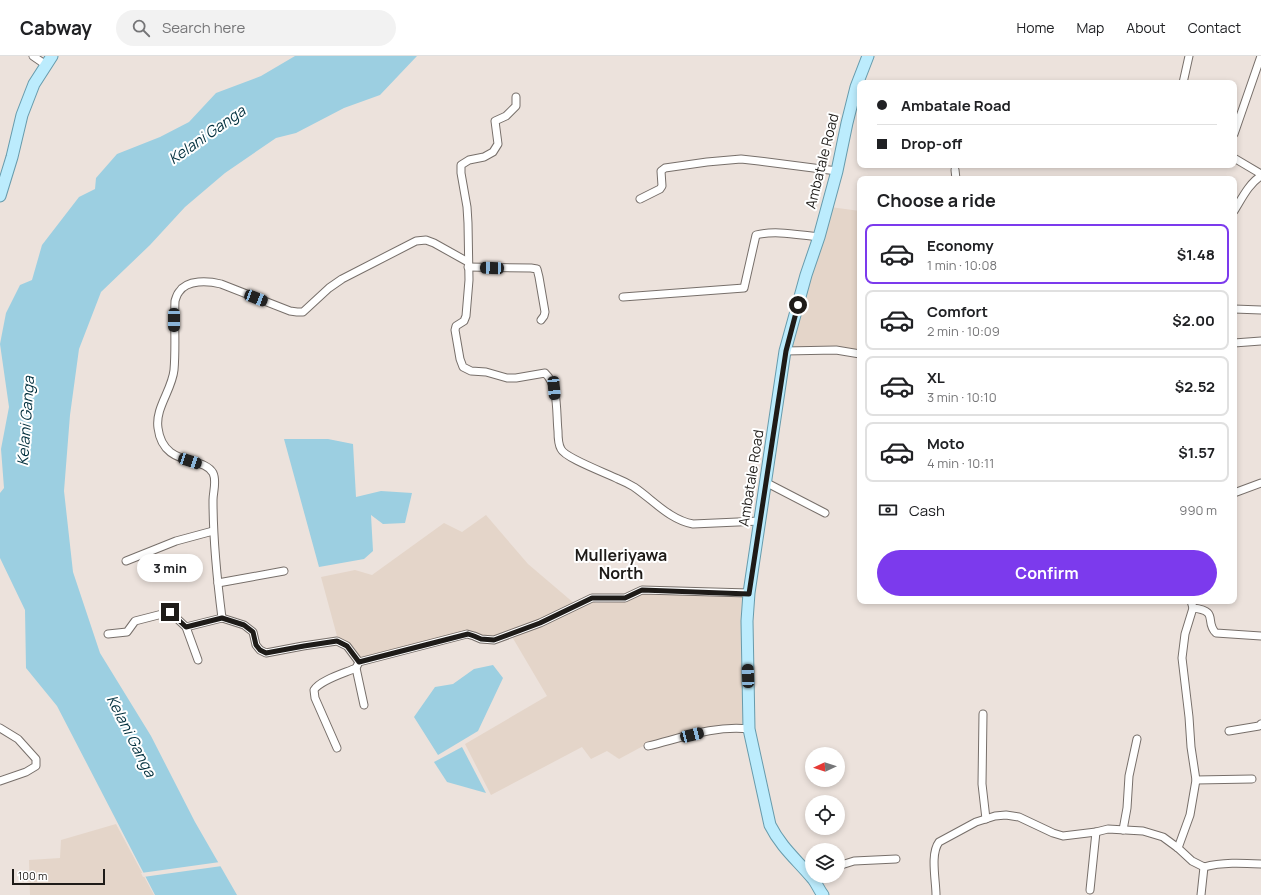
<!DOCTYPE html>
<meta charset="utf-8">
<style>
:root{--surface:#fff;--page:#f2f2f2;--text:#202124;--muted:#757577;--line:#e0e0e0;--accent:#7c3aed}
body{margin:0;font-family:Manrope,sans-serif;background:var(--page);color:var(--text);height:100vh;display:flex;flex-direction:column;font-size:15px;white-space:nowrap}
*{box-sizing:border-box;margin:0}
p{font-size:13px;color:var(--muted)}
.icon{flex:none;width:22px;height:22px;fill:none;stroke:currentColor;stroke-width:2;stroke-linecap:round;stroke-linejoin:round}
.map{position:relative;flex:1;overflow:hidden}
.panel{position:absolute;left:857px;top:120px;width:380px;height:428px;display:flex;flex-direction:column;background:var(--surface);border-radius:8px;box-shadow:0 2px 6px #0003}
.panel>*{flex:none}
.banner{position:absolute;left:857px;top:24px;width:380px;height:88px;border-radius:8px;box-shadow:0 2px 6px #0003;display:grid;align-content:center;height:88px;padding:0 20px;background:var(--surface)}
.needle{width:26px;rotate:266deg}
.tools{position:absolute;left:805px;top:691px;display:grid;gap:8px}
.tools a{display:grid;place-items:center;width:40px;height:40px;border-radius:50%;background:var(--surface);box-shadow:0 2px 6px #0003;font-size:20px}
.scale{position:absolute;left:12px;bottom:10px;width:93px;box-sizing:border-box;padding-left:4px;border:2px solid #1e1b18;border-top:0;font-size:11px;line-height:14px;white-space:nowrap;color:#1e1b18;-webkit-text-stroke:3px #fff;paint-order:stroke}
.end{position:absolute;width:18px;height:18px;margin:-9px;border:5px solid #1e1b18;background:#fff;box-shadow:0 0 0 2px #fff}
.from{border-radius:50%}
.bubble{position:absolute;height:28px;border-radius:14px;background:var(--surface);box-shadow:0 2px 6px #0003;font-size:13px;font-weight:700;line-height:28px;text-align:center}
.car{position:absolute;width:12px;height:24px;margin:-12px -6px;border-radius:5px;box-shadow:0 0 3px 1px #0007;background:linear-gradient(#222 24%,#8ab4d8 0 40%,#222 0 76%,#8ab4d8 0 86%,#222 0)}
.banner b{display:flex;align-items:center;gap:14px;height:38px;font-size:15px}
.banner b+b{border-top:1px solid var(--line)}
.banner i{width:10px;height:10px;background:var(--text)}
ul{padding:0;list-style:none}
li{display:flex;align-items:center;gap:12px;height:60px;margin:0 8px 6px;padding:0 12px;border:2px solid var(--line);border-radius:8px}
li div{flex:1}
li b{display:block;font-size:15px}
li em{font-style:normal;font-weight:700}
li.active{border-color:var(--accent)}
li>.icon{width:36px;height:36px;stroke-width:1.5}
h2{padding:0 20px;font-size:18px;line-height:48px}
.pay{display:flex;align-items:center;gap:10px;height:44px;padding:0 20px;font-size:15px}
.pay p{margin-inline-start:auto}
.button{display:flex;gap:8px;margin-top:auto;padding:8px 20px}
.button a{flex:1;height:46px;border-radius:24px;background:var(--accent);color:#fff;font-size:16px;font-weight:700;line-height:46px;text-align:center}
header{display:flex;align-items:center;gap:24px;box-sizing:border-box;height:56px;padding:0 20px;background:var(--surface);border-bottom:1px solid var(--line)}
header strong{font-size:19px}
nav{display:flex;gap:22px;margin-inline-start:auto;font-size:14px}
.search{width:280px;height:36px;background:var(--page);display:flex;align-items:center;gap:10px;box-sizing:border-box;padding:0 14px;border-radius:22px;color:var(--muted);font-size:15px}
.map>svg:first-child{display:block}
.built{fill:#e4d5c9}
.water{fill:#9ccfe1}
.pier{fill:#ece2dc}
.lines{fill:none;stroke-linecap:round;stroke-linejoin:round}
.minor-casing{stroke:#776f6a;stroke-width:9}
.primary-casing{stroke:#679bac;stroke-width:13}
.minor{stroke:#fff;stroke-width:7}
.primary{stroke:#bcecfd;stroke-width:11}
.route{stroke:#1e1b18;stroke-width:5}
.labels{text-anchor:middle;stroke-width:4;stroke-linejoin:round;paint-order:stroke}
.street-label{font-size:14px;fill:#1e1b18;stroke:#fff}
.water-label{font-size:15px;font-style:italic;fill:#002f3d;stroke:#fff}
.quarter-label{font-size:16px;font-weight:bold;fill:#1e1b18;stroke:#fff}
</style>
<header>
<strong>Cabway</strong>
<div class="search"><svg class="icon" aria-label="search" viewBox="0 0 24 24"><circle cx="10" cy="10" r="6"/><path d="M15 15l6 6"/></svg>Search here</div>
<nav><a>Home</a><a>Map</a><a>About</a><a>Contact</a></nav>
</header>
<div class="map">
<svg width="1261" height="839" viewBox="0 0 1261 839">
<rect width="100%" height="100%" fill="#ece2dc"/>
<g class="built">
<path d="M830 151 860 155V294L832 290 810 293 790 292Z"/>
<path d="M486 459 528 508 575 548 539 564 494 581H481L470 575 363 603 337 580 321 521 355 514 372 519 444 467 462 476Z"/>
<path d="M643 538 745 540 741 611 745 672 645 689 619 703 607 695 591 703 582 691 491 739 465 688 547 640 511 579 591 544 596 547 624 546Z"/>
<path d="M116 768 154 839H30L29 804 60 802 61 784Z"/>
</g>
<g class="water">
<path d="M295 0H417L380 39 344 52 296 77 276 82 225 117 185 151 150 189 101 236 79 293 70 359 64 435 73 516 100 597 151 680 195 766 237 839H155L57 650 26 612 25 554 0 502V437L4 432 1 393 9 351 0 288 6 257 20 229 32 224 42 189 79 141 95 133 96 122 117 98 160 81 189 66 216 37 261 20Z"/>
<path d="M284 383H328L353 388 356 441 381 435 412 437 405 467 383 468 371 459 373 495 364 503 319 511Z"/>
<path d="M493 609 503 622 478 675 438 699 414 661 435 631 453 628 474 613Z"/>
<path d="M462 691 486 737 447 726 434 706Z"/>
</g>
<path class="pier" d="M220 806 222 810 143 821 141 817Z"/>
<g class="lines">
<g class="minor-casing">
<g id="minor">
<path d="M33 0 46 9"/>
<path d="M1183 27 1189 0"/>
<path d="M516 41V50L506 60 495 65 498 88 493 96 484 101 469 104 461 109V117L467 151 468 167 469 224 466 260 464 265 456 270 455 274 460 303 463 311 471 315 486 316 507 322H516L545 317C559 330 556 357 558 375 558 381 558 388 561 393 565 402 606 417 618 423 623 425 629 428 634 431 653 444 670 464 693 468L760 465"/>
<path d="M1234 78 1261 0"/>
<path d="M1234 102 1261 118"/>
<path d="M955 114 956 123"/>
<path d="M640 143 660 133 662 130 661 115 665 112 707 106 741 103 759 105 837 115"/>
<path d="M1234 155C1241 144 1249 127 1261 120"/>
<path d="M468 211 531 212 537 213 539 221 545 256 544 260 541 264"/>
<path d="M623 241 744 232 756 179C776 174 798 179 819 181"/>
<path d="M1234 253 1261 254"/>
<path d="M1234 287 1261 285"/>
<path d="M785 295 836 294 860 298"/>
<path d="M767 427 825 457"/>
<path d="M1234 437 1261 427"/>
<path d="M126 505 176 485 213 475"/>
<path d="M218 527 284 515"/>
<path d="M1193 552C1220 555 1204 566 1216 577L1261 580"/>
<path d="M222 562 244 569 253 576 256 589 260 594 266 597 303 590 337 585 347 590 359 606"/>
<path d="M186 571 222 562C217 523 213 484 213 444 213 436 217 425 213 417 203 399 163 412 158 372 155 352 172 334 174 314 176 292 174 268 175 245 176 242 177 238 179 236 187 223 209 225 221 228L290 255 297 256H303L329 232 342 223 416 185 426 184 434 187 468 206"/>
<path d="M108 578 127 576 135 565 170 556 186 571 198 604"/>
<path d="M364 649 356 612 359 606 467 578 474 580 481 583 494 584 540 567 592 542H625L642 534 749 537"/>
<path d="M983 658 982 728 986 763"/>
<path d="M0 672 18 683 36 703V710L26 716 0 725"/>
<path d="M1229 675 1259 670 1261 668"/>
<path d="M648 690C681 682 715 669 749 673"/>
<path d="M337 692 315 642 314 634C320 624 345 617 356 612"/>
<path d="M1196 724 1252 723"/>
<path d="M1123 774 1127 752 1129 720 1137 683"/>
<path d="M1178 792 1190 759 1196 724 1191 691 1189 661 1182 602 1185 578 1193 552 1191 545"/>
<path d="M838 810 854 805 896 803"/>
<path d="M1090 834 1096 776"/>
<path d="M936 839C936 824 930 798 939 786L976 766 995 760 1006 759 1019 761 1053 777 1063 780 1096 776 1108 773 1143 775 1163 781 1178 792 1192 805 1204 811C1222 806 1242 807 1261 808"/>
<path d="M1201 839 1204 811"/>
</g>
</g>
<g class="primary-casing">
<g id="primary">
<path d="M0 140 12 101 22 59 34 28 52 0"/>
<path d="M823 839C819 834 817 828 813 823 797 804 781 791 770 769L749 673 747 565 749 537 785 295 806 219 819 181 837 115 847 67 856 31 868 0"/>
</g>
</g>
<use href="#minor" class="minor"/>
<use href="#primary" class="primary"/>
</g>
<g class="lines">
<path class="route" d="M170 556 186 571 222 562 244 569 253 576 256 589 260 594 266 597 304 590 337 585 347 590 359 606 468 578 474 580 481 583 494 584 540 567 592 542H625L642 534 749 538 786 295 798 249"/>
</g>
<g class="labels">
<g class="street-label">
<text transform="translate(822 105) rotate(-76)" y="5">Ambatale Road</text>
<text transform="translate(751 422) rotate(-81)" y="5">Ambatale Road</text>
</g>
<g class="water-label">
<text transform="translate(207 79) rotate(-35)" y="5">Kelani Ganga</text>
<text transform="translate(26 365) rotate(-86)" y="5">Kelani Ganga</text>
<text transform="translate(131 680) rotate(63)" y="5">Kelani Ganga</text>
</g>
<g class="quarter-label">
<text x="621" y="505">Mulleriyawa<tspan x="621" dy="18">North</tspan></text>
</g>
</g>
</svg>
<div class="tools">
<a><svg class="needle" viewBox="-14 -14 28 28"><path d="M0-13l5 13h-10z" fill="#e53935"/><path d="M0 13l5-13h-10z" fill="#757577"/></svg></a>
<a><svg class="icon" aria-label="locate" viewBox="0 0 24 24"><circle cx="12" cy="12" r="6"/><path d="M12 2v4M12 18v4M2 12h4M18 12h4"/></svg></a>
<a><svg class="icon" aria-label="layers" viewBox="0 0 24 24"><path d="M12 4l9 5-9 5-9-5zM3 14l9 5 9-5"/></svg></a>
</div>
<div class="scale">100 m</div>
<i class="end from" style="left:798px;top:249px"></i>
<i class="end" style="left:170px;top:556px"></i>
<div class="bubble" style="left:137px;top:498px;width:66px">3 min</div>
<i class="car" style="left:492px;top:212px;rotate:272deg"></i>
<i class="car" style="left:256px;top:242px;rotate:111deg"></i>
<i class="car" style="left:174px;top:264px;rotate:180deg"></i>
<i class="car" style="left:554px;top:332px;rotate:175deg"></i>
<i class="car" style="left:190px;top:405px;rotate:108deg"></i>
<i class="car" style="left:748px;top:620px;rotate:358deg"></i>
<i class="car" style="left:692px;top:679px;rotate:76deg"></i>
<div class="banner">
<b><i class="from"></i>Ambatale Road</b>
<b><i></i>Drop-off</b>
</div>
<section class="panel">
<h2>Choose a ride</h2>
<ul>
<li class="active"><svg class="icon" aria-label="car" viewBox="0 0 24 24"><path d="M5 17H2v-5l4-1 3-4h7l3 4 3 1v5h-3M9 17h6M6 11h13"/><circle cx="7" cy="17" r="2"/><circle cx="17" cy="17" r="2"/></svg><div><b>Economy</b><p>1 min · 10:08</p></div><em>$1.48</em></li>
<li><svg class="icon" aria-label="car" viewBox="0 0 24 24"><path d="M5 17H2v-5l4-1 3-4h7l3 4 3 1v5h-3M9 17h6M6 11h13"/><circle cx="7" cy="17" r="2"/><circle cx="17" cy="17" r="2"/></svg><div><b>Comfort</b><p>2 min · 10:09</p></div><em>$2.00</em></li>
<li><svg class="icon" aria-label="car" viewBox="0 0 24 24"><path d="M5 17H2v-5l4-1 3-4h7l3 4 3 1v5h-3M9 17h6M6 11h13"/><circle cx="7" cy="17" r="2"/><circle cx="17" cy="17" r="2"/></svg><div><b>XL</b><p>3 min · 10:10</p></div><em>$2.52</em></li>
<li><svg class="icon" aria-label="car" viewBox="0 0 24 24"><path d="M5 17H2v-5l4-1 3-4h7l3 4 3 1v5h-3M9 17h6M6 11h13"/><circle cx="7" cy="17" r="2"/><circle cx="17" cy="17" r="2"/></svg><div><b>Moto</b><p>4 min · 10:11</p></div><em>$1.57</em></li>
</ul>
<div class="pay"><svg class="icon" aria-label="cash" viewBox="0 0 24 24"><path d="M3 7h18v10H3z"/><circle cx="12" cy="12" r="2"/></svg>Cash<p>990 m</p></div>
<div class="button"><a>Confirm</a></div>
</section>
</div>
